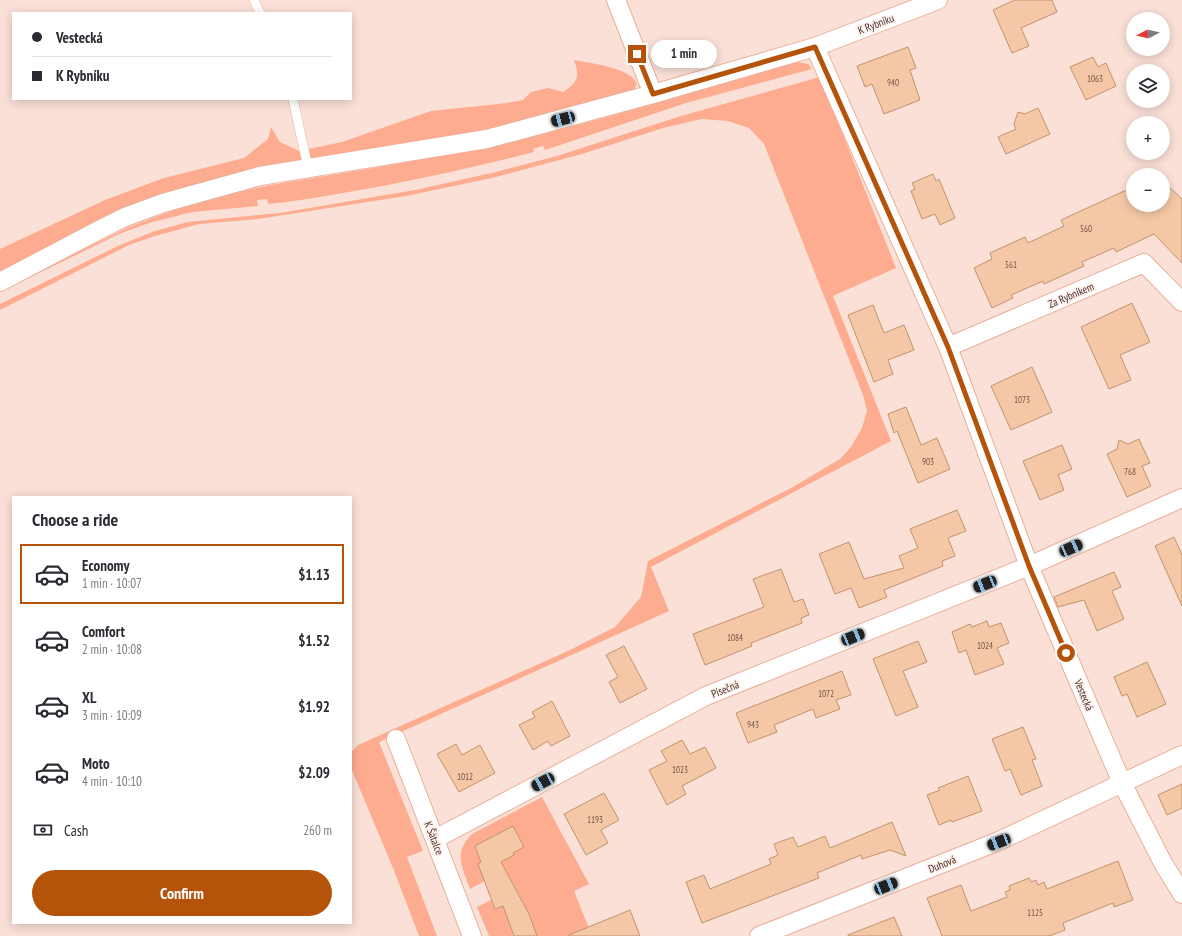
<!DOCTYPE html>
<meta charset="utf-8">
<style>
:root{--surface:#fff;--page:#f7f7f7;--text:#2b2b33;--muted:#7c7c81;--line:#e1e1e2;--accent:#b45309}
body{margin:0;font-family:"PT Sans Narrow",sans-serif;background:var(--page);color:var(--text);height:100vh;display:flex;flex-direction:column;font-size:15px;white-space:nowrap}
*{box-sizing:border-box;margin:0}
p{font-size:13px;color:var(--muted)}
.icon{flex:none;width:22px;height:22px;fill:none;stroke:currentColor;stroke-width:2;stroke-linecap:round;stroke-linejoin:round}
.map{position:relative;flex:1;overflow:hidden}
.panel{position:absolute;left:12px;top:496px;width:340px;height:428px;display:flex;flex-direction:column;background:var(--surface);border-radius:0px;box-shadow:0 2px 10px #0003}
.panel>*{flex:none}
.guide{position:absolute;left:12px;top:12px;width:340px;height:88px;border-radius:0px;box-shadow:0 2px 10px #0003;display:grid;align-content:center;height:88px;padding:0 20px;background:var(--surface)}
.needle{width:26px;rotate:263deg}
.fabs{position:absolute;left:1126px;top:12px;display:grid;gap:8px}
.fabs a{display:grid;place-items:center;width:44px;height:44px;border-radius:50%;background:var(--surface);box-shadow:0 2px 10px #0003;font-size:20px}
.end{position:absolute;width:18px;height:18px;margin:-9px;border:5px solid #b45309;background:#fff;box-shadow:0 0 0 2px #fff}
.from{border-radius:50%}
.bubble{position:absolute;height:28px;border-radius:14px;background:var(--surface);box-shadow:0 2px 10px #0003;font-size:13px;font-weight:800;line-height:28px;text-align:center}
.car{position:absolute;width:12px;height:24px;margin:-12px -6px;border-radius:5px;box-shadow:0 0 3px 1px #0007;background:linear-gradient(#222 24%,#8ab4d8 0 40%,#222 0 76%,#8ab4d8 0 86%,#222 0)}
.guide b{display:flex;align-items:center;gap:14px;height:38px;font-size:15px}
.guide b+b{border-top:1px solid var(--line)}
.guide i{width:10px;height:10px;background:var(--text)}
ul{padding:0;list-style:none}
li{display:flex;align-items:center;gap:12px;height:60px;margin:0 8px 6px;padding:0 12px;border:2px solid transparent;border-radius:0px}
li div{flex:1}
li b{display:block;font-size:15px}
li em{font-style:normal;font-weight:800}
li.active{border-color:var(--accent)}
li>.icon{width:36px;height:36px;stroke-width:1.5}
h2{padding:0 20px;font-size:18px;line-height:48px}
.pay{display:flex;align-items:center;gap:10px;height:44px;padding:0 20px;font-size:15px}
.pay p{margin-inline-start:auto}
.button{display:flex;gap:8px;margin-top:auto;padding:8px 20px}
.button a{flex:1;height:46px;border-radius:24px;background:var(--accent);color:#fff;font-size:16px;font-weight:800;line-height:46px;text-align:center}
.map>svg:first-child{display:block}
.green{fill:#feac8f}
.building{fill:#f4c8a6;stroke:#c2936c}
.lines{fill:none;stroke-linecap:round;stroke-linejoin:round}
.lane-casing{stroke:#ebae98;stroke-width:10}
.street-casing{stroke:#ebae98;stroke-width:20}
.lane{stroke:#fff;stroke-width:9}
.street{stroke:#fff;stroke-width:18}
.route{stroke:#b45309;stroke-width:5}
.labels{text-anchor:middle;stroke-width:3.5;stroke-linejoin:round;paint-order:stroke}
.number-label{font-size:9px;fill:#725546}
.street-label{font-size:11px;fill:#472f26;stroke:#fef1ec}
</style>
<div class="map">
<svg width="1182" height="936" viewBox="0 0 1182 936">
<rect width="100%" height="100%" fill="#fae0d7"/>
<g class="green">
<path d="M574 60C590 63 632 68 637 84L634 90 627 93 516 124 444 140 252 172 0 272V249L105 200 164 178 244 158 268 139 271 127 280 142 299 151 342 142 431 111 507 103 523 100 531 92 548 88 563 92C578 83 580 76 574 60Z"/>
<path d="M797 62 808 64 812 69 686 103 545 150 543 146 533 149 534 152C471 168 408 182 343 193 318 197 293 202 268 204L267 199 257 200 258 206 192 212 149 223 119 234 0 292V290L129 227 177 209 224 195 270 185 385 166 505 144 611 116Z"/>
<path d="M820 77 896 268 833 296 891 441 651 567 669 611 379 742 423 851 407 857 437 936H419L393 868 351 768V752L358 745 568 651 615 627 641 597 648 561 793 487 840 459 851 447 862 428 867 411 863 395 764 144 749 128 728 121 702 119 663 128 582 154 496 177 406 196 258 219 199 224 155 236 129 245 0 310V304L120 245 155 231 188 222 280 213 415 190 496 172 557 156 681 116Z"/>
<path d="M542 797 589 884 574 891 592 936H489L477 907 491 900 495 909 520 899 500 860 514 855 513 853 524 847 513 826 476 846 481 862 485 881 470 889C462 866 453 853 472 834Z"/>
</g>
<g class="building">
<path d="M1015 0H1052L1057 12 1021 28 1029 46 1012 53 993 10Z"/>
<path d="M908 47 916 68 910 70 920 100 884 114 872 84 865 87 857 66Z"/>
<path d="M1093 57 1098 67 1106 63 1116 86 1086 100 1070 67Z"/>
<path d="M1038 108 1050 134 1006 154 998 137 1016 129 1014 124 1018 112 1025 114Z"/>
<path d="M933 174 936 181 939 179 955 218 940 225 935 214 922 219 911 191 915 189 912 183Z"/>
<path d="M1163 181 1182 199V263L1154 234 1116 252 1114 248 1082 262 1084 266 1044 284 1043 281 1011 295 1013 298 992 308 974 268 992 259 990 253 1025 237 1028 243 1064 226 1061 220 1133 187V205H1163Z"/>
<path d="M1132 303 1150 342 1120 355 1131 380 1109 389 1081 327Z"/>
<path d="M873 305 884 333 904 325 914 350 888 360 893 374 874 382 848 315Z"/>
<path d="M1032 367 1052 412 1011 430 991 386Z"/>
<path d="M906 407 921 445 937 438 950 469 918 483 897 431 894 433 888 414Z"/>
<path d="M1139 439 1150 463 1142 466 1151 486 1127 497 1107 454 1117 449 1119 440 1128 444Z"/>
<path d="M1062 445 1072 469 1058 475 1064 490 1040 500 1023 461Z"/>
<path d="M957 510 966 531 948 538 955 556 942 561 943 566 884 590 887 597 859 608 851 588 835 594 819 554 849 542 864 579 904 568 899 556 918 548 910 529Z"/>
<path d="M1174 537 1182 555V606L1155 546Z"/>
<path d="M781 569 794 602 803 599 809 615 801 618 802 623 751 643 752 646 705 665 693 634 764 607 753 579Z"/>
<path d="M1114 572 1121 587 1112 591 1124 619 1097 631 1084 600 1058 607 1054 597Z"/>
<path d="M987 621 989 627 1001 623 1009 643 997 648 1004 664 975 675 966 650 959 653 952 632 970 624 972 627Z"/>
<path d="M918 641 927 662 903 671 918 707 896 716 873 659Z"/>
<path d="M624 646 647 689 620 703 609 682 618 677 606 655Z"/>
<path d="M1147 662 1166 704 1137 717 1127 694 1122 696 1114 677Z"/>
<path d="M842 671 851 695 836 700 840 709 816 718 813 709 774 725 777 732 748 743 736 713Z"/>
<path d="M552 701 570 736 551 746 548 741 533 750 519 725 535 717 532 712Z"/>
<path d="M1023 727 1036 759 1032 760 1042 786 1021 795 1010 769 1005 771 992 739Z"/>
<path d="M682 740 690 754 705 747 716 768 682 786 686 794 667 805 649 770 667 761 661 751Z"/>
<path d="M456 744 462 755 480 745 495 773 459 792 437 754Z"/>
<path d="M968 776 982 811 952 822 951 820 939 825 927 795 940 790 938 788Z"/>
<path d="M1182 784V808L1167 815 1158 795Z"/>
<path d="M604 793 619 820 601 830 608 843 586 855 564 814Z"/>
<path d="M892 822 906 856 890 850 862 859 861 855 817 873 819 878 702 923 686 882 704 875 710 889 771 864 769 859 778 855 774 844 793 837 798 847 825 836 830 848Z"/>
<path d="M513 826 524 847 513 853 514 855 501 862 529 914 537 936H514L503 906 495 909 478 864 481 862 475 846Z"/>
<path d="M1118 861 1133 900 1114 907 1113 903 1063 923 1065 930 1049 936H942L927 898 961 885 971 911 1007 897 1005 892 1010 890 1009 886 1029 878 1031 882 1036 880 1038 885 1044 882 1047 889Z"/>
<path d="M630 910 640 936H569V935Z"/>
<path d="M894 917 902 936H848V935Z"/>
</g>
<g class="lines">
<g class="lane-casing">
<g id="lane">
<path d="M254 0 260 13"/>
<path d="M293 99 308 168"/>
</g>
</g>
<g class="street-casing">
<g id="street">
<path d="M616 0 653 94"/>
<path d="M815 47 948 347 1029 566 1122 783 1163 863 1182 894"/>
<path d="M0 282 99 230 125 217 163 203 260 176 487 139 653 94 815 47 938 0"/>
<path d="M948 347 1144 263 1182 302"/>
<path d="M396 739 472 936"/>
<path d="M435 839 706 696 1029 566 1182 498"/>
<path d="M759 936 999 841 1182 755"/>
</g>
</g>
<use href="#lane" class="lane"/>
<use href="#street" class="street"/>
</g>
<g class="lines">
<path class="route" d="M637 54 653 94 815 47 948 347 1029 566 1066 653"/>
</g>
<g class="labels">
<g class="number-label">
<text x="1095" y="82">1063</text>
<text x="893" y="86">940</text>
<text x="1086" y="232">560</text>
<text x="1011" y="268">561</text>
<text x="1022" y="403">1073</text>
<text x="928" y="465">903</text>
<text x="1130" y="475">768</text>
<text x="735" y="641">1084</text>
<text x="985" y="649">1024</text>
<text x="826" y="697">1072</text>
<text x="753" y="728">943</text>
<text x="680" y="773">1023</text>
<text x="465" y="780">1012</text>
<text x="595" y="823">1193</text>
<text x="1035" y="916">1125</text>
</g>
<g class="street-label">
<text transform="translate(876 24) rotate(-21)" y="4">K Rybníku</text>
<text transform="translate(1071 295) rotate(-23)" y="4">Za Rybníkem</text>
<text transform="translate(725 689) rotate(-22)" y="4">Písečná</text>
<text transform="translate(1084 695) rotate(67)" y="4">Vestecká</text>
<text transform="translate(434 838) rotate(69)" y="4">K Šátalce</text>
<text transform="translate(942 864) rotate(-22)" y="4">Duhová</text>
</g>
</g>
</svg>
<div class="fabs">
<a><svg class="needle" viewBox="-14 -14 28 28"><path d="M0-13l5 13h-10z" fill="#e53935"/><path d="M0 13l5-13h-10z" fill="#7c7c81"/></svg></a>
<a><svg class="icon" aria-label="layers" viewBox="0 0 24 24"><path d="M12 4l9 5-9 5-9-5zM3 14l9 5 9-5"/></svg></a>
<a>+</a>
<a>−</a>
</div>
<i class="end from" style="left:1066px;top:653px"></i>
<i class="end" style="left:637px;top:54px"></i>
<div class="bubble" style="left:651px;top:40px;width:66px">1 min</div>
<i class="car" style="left:563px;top:119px;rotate:255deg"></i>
<i class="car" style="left:1071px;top:548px;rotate:66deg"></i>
<i class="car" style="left:985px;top:584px;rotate:248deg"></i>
<i class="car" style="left:853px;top:637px;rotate:68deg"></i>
<i class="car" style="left:543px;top:782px;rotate:242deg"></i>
<i class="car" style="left:999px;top:842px;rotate:249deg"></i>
<i class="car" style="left:886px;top:886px;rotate:68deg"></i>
<div class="guide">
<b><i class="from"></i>Vestecká</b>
<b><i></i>K Rybníku</b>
</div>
<section class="panel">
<h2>Choose a ride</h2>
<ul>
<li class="active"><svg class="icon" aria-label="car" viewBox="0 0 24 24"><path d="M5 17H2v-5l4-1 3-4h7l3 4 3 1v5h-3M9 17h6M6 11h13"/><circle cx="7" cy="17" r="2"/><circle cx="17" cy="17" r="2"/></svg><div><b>Economy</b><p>1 min · 10:07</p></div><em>$1.13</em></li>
<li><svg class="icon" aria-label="car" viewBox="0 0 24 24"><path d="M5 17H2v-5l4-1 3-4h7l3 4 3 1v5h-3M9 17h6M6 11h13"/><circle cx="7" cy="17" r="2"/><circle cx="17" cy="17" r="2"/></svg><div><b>Comfort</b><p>2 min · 10:08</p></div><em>$1.52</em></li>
<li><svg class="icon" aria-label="car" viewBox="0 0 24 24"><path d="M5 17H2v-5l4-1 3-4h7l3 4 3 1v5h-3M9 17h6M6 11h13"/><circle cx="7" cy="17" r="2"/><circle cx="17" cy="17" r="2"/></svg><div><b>XL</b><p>3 min · 10:09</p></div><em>$1.92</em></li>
<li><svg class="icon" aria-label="car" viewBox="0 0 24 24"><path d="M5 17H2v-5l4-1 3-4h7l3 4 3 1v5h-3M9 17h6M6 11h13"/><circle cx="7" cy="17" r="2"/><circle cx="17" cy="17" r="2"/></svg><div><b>Moto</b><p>4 min · 10:10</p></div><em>$2.09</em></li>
</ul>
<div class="pay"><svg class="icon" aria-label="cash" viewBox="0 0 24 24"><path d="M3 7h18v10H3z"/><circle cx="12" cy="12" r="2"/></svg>Cash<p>260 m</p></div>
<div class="button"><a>Confirm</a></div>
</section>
</div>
